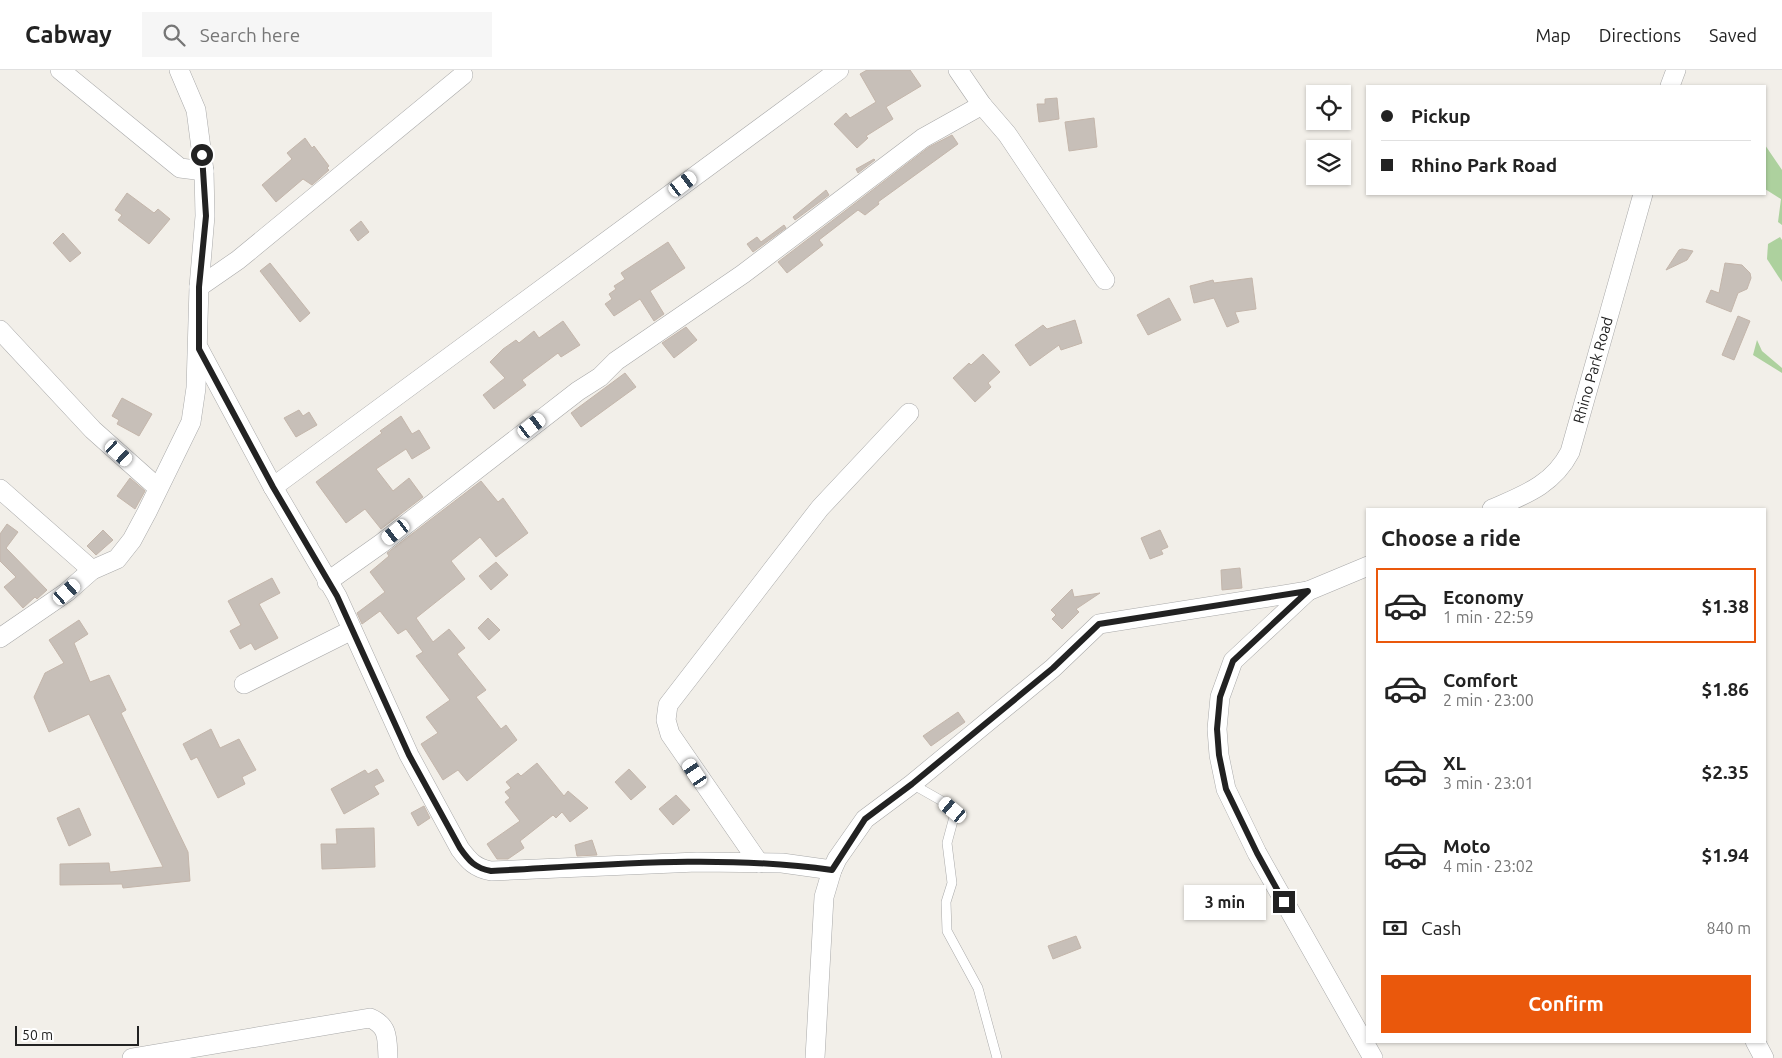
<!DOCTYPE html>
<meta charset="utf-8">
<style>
:root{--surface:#fff;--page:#f6f6f6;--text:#222;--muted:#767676;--line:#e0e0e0;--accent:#ea580c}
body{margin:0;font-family:Ubuntu,sans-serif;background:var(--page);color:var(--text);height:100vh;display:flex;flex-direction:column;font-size:19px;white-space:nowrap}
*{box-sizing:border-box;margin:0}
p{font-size:16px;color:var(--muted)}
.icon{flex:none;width:28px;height:28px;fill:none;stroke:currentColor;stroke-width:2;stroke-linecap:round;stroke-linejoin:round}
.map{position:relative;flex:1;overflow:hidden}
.details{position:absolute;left:1366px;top:438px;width:400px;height:535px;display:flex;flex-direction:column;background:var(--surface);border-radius:0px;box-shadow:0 1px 4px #0004}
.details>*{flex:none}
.banner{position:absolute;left:1366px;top:15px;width:400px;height:110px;border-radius:0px;box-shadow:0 1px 4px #0004;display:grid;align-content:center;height:110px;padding:0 15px;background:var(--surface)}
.tools{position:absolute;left:1306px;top:15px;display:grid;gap:10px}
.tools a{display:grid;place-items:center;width:45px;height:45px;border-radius:0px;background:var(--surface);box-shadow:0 1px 4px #0004;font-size:25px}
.scale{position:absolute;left:15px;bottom:12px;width:124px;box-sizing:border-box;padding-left:5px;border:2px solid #222;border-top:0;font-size:14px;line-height:18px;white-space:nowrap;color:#222;-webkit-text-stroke:4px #fff;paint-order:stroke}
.end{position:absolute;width:22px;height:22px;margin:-11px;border:6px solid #222;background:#fff;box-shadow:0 0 0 2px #fff}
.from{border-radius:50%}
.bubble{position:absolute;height:35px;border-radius:0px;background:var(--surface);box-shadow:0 1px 4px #0004;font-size:16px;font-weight:700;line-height:35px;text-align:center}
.car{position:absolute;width:15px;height:30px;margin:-15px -8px;border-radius:6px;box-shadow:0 0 4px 1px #0007;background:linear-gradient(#fff 24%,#345 0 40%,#fff 0 76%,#345 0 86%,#fff 0)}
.banner b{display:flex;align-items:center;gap:18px;height:48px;font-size:19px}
.banner b+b{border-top:1px solid var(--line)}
.banner i{width:12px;height:12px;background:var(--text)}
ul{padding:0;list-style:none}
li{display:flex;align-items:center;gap:15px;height:75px;margin:0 10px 8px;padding:0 5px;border:2px solid transparent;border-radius:0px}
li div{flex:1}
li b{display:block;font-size:19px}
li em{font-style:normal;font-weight:700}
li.current{border-color:var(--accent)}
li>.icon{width:45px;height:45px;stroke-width:1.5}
h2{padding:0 15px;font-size:22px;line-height:60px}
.pay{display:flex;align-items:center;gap:12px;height:55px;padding:0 15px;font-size:19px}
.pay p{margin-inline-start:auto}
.button{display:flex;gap:10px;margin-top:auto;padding:10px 15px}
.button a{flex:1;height:58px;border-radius:0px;background:var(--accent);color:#fff;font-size:20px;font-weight:700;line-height:58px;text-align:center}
header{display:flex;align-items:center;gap:30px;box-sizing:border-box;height:70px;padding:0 25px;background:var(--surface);border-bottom:1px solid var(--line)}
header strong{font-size:24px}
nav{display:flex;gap:28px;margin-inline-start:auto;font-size:18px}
.search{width:350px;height:45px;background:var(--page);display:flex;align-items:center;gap:12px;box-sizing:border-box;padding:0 18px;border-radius:0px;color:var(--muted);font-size:19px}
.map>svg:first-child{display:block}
.forest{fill:#add19e}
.building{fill:#c7bfb8;stroke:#c4b6ab}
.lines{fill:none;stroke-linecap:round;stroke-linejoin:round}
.service-casing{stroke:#a9a9a9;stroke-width:10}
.minor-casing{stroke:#a9a9a9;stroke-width:20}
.service{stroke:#fff;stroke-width:9}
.minor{stroke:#fff;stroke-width:19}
.route{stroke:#222;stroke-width:6}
.labels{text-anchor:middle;stroke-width:5;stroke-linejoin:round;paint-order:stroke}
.street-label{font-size:15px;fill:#222;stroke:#fff}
</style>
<header>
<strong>Cabway</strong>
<div class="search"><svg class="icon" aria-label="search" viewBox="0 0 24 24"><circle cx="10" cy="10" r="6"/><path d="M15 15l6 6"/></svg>Search here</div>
<nav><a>Map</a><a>Directions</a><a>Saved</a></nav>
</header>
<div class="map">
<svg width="1782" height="988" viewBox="0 0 1782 988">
<rect width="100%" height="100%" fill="#f2efe9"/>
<g class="forest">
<path d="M1765 75 1782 100V155L1778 152 1781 129 1765 119Z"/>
<path d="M1780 167 1782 170V212L1767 189 1768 174Z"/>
<path d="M1757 270 1762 281 1782 298V303L1753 285Z"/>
</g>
<g class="building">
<path d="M867 0H910L921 16 886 37 893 49 866 66 868 68 857 78 834 54 846 43 850 48 876 32 860 4Z"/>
<path d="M1057 28 1059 49 1039 52 1037 34H1045V29Z"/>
<path d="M1094 48 1097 77 1069 81 1065 52Z"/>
<path d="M952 65 958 74 878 132 879 134 865 145 858 140 819 170 823 175 787 203 778 192 929 77Z"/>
<path d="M305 68 312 78 314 76 329 96 327 98 329 100 312 115 303 109 276 132 262 115 292 89 287 83Z"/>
<path d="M874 89 875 90 858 103 856 99Z"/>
<path d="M826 120 829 125 795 150 793 147Z"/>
<path d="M127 123 154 143 158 139 170 149 149 174 118 150 122 145 115 140Z"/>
<path d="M361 151 369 162 358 171 350 160Z"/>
<path d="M784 155 786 158 753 182 747 174 757 167 761 172Z"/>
<path d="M63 163 81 183 70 192 53 173Z"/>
<path d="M668 172 685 198 650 221 664 244 654 251 640 229 614 246 605 234 612 229 609 224 616 219 614 216 625 209 621 203Z"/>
<path d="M1682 179 1693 181 1687 190 1666 200 1679 180Z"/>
<path d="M270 193 310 243 300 252 260 201Z"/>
<path d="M1725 193 1742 195 1750 203 1751 208 1747 219 1738 223 1731 242 1706 232 1711 220 1719 223Z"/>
<path d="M1252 208 1256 239 1235 242 1239 252 1227 257 1214 228 1194 233 1190 216 1213 210 1214 213Z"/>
<path d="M1169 228 1181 250 1148 265 1137 245Z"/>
<path d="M1738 246 1750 251 1734 290 1722 285Z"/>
<path d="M1075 250 1082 273 1061 280 1059 275 1030 296 1015 275 1043 255 1047 259Z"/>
<path d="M563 251 580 275 561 287 558 283 522 310 526 315 494 339 483 325 505 308 490 292 503 279 516 270 519 273 534 261 539 268Z"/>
<path d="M686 257 697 270 674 288 662 273Z"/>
<path d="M983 284 1000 302 988 313 991 317 975 332 953 308 969 293 971 295Z"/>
<path d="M625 303 636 317 581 357 571 343Z"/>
<path d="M122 328 152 344 139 366 117 354 119 350 112 346Z"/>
<path d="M299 340 303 346 309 342 317 355 296 367 284 348Z"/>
<path d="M401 346 412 364 419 360 430 378 412 389 406 379 376 399 393 421 409 408 423 427 381 459 365 439 346 453 316 412 382 363 380 361Z"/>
<path d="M130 408 145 421 135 439 117 426Z"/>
<path d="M481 411 498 432 503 428 528 463 496 487 480 467 451 491 465 509 416 548 433 572 449 559 465 578 457 584 486 620 476 627 501 659 506 655 517 670 467 711 458 700 443 710 421 674 438 663 426 647 450 630 416 586 423 582 406 559 398 564 380 541 362 554 357 543 385 522 370 502 389 486 387 483Z"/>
<path d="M7 454 18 462 6 478 47 520 37 529 35 527 23 538 4 517 16 507 0 491V464Z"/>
<path d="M103 460 113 470 96 485 87 476Z"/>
<path d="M1160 460 1168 477 1161 480 1163 484 1150 489 1141 468Z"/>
<path d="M496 492 508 505 491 520 479 506Z"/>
<path d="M1240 498 1242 518 1222 520 1221 500Z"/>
<path d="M272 508 280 523 259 534 278 568 255 580 251 573 240 579 230 561 241 555 228 531Z"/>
<path d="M1072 519 1074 527 1100 523 1076 539 1079 542 1062 559 1052 549 1056 545 1051 540Z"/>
<path d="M488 548 500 560 489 570 478 558Z"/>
<path d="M79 550 88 564 74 573 90 612 109 605 126 640 121 643 188 782 190 811 123 818 122 814 60 815V794L109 793 110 802 163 797 89 644 49 662 34 627 45 603 64 593 49 570Z"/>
<path d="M958 642 965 652 931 676 923 666Z"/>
<path d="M211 659 220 678 239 669 256 700 242 707 245 714 218 728 197 687 191 690 183 674Z"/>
<path d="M537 693 564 726 568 721 588 738 570 752 562 742 556 748 553 745 520 771 524 778 508 789H497L487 774 520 751 505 732 510 728 505 722 511 718 506 712 518 703 521 706Z"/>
<path d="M377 699 384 711 374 716 379 724 344 744 331 719 365 700 368 704Z"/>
<path d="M629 699 646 717 631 730 615 712Z"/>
<path d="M676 725 690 740 673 755 659 739Z"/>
<path d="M424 736 430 748 418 756 411 743Z"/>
<path d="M79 738 91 765 69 776 57 748Z"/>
<path d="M374 758 375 797 322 799 321 774H337L336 759Z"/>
<path d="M592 770 597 785 577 786 575 775Z"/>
<path d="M1076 866 1081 878 1053 889 1048 876Z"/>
</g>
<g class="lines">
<g class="service-casing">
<path id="service" d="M912 714 942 731 953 739 954 747 947 773 952 813 946 832 947 861 978 918 997 988"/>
</g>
<g class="minor-casing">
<g id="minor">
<path d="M60 0 180 98 204 101"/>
<path d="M958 0 982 35 1007 64 1105 210"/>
<path d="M1670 16 1676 0"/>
<path d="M199 217 238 190 463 5"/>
<path d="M0 260 93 360 158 418"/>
<path d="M199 279 273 417 337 526 409 685 460 779C469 791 475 798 491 801L697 792 782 793 832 800"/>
<path d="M273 417 839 0"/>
<path d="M0 419 92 500"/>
<path id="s1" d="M1492 439C1524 425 1553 415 1570 382L1643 124"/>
<path d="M1368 496 1308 521 1233 591 1220 627 1217 659 1219 685 1226 719 1257 783 1373 988"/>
<path d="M327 512 382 473 578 321 600 307 616 291 743 204 923 68 982 35"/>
<path d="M0 568 67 522 92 500 117 489 132 470 147 442 191 352 196 318 199 217 205 146 204 101 196 40 179 0"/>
<path d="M244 614 352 560"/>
<path d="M759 793 670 664 666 650 668 635 820 438 909 343"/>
<path d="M1755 971 1764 988"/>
<path d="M132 988 370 948C389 956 387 969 388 988"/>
<path d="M815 988 824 827 832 800 837 789 865 749 912 714 1053 598 1099 554 1308 521"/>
</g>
</g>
<use href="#service" class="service"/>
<use href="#minor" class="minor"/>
</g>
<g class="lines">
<path class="route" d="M202 85 206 146 199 217V279L273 417 337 526 409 685 460 778C469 791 475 798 491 801 604 795 719 784 832 800L865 749 912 714 1053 598 1099 554 1308 521 1233 591 1220 627 1217 659 1219 685 1226 719 1257 783 1284 832"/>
</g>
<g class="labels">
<g class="street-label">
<text dy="5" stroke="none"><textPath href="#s1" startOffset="184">Rhino Park Road</textPath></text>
</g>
</g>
</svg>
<div class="tools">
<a><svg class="icon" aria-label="locate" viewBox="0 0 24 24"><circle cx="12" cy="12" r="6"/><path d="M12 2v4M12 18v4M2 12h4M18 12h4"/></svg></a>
<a><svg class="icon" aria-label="layers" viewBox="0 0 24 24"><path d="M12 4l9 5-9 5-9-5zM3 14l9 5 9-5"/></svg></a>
</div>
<div class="scale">50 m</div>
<i class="end from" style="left:202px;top:85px"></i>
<i class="end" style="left:1284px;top:832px"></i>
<div class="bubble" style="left:1184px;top:815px;width:82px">3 min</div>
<i class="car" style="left:683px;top:114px;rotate:53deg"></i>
<i class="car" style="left:532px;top:356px;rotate:52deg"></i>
<i class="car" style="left:119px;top:383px;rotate:132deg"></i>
<i class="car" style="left:396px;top:462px;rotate:232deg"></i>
<i class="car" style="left:67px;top:522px;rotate:49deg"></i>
<i class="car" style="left:695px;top:703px;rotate:326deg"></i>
<i class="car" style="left:953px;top:740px;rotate:310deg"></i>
<div class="banner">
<b><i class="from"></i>Pickup</b>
<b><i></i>Rhino Park Road</b>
</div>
<section class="details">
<h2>Choose a ride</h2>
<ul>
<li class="current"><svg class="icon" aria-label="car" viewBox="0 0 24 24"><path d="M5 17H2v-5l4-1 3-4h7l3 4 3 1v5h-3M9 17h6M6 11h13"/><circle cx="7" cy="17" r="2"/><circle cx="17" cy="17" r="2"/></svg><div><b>Economy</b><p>1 min · 22:59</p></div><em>$1.38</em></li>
<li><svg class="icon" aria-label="car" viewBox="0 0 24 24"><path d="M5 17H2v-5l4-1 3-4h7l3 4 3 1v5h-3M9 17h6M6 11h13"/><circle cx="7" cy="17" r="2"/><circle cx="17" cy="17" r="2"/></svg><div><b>Comfort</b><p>2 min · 23:00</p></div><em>$1.86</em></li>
<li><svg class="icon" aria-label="car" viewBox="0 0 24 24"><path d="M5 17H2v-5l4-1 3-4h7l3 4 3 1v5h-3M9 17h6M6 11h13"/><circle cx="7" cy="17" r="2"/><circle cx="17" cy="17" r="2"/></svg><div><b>XL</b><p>3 min · 23:01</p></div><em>$2.35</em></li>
<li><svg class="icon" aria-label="car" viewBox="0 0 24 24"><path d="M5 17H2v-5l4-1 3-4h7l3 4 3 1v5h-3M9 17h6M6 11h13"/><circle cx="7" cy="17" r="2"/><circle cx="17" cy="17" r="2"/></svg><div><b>Moto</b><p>4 min · 23:02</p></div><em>$1.94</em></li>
</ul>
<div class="pay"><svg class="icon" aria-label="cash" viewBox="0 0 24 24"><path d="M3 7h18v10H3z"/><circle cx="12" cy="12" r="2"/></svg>Cash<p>840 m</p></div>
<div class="button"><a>Confirm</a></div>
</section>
</div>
